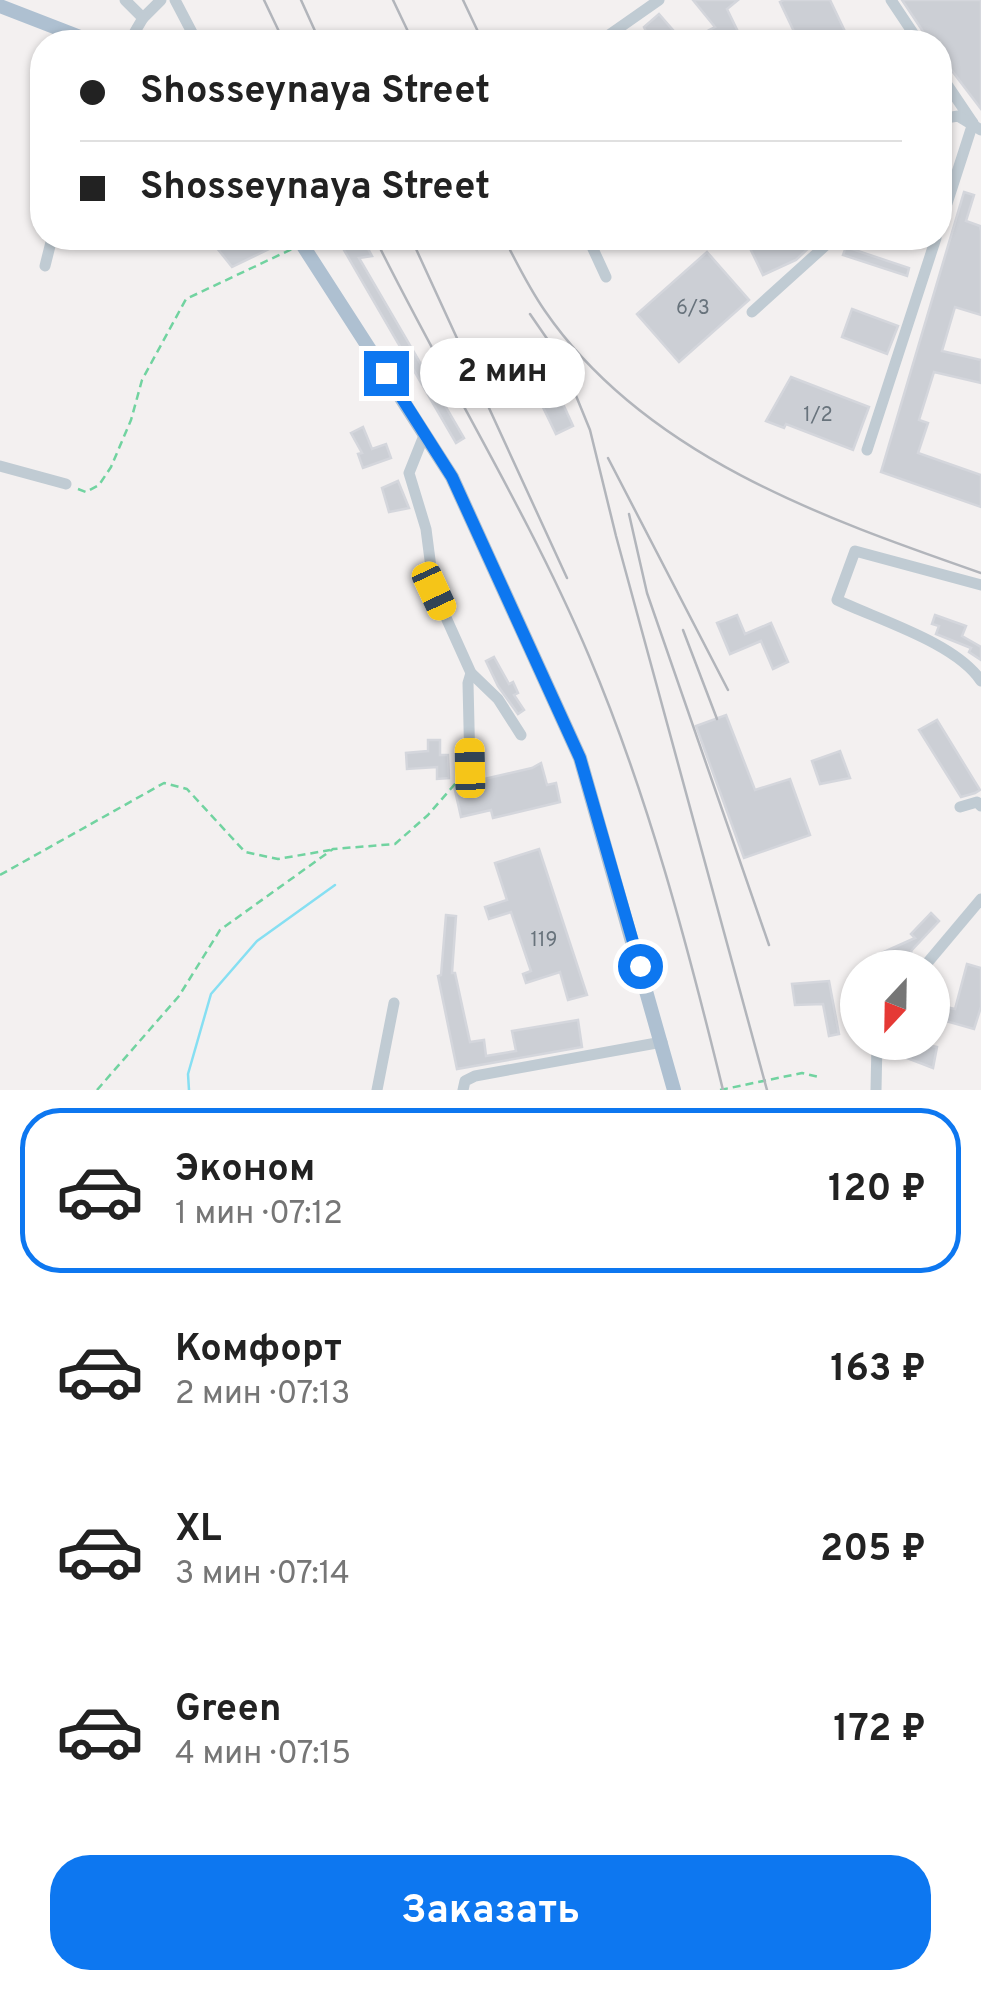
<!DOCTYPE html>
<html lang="ru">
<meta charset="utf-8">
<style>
:root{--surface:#fff;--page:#f6f6f6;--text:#222;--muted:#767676;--line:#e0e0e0;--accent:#0d77f0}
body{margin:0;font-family:Overpass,sans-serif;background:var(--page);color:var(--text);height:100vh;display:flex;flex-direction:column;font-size:38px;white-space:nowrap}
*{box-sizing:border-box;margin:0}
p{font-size:32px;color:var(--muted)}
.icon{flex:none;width:55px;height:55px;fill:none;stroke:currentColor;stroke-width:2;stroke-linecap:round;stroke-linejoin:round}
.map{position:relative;height:1090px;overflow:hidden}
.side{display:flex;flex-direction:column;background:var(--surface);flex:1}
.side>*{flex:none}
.top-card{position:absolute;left:30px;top:30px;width:922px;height:220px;border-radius:40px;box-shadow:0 2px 8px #0004;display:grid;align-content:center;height:220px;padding:0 50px;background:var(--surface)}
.needle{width:65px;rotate:202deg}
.buttons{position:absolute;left:840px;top:950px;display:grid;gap:20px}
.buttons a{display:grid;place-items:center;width:110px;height:110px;border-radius:50%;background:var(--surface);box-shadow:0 2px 8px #0004;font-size:50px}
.end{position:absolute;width:45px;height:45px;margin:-22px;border:12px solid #0d77f0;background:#fff;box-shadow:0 0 0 5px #fff}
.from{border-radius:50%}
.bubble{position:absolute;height:70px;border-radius:35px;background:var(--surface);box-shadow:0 2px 8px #0004;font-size:32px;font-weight:700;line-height:70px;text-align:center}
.car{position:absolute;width:30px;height:60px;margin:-30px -15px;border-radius:12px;box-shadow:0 0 8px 2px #0007;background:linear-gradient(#f5c518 24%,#345 0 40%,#f5c518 0 76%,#345 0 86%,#f5c518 0)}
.top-card b{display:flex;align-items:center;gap:35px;height:95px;font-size:38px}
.top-card b+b{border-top:2px solid var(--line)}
.top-card i{width:25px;height:25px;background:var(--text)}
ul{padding:18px 0 0;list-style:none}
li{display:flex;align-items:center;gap:30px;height:165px;margin:0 20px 15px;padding:0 30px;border:5px solid transparent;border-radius:40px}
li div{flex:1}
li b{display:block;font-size:38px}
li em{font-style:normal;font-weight:700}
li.on{border-color:var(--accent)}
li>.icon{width:90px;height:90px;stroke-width:1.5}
.button{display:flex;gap:20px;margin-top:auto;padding:20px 50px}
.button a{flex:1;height:115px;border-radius:40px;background:var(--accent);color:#fff;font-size:40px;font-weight:700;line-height:115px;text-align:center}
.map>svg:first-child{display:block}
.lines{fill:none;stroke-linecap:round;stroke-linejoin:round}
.stream{stroke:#86dff2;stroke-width:2.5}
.building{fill:#cccfd5;stroke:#d4d6dc;stroke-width:2.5}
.path{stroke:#71d3a0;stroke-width:2.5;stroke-dasharray:8 5;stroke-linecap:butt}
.minor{stroke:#c0cbd3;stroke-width:11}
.major{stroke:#aec0d1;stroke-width:14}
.rail{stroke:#b2b5bb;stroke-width:2.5}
.route{stroke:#0d77f0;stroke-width:12}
.labels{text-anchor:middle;stroke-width:10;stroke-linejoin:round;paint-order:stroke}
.number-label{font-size:20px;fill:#68737c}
</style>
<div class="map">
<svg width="981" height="1090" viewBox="0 0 981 1090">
<rect width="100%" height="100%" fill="#f3f0f0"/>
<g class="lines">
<path class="stream" d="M189 1090 188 1074 211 994 257 941 335 885"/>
</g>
<g class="building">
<path d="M693 0H738L727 9 743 42H715L709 30 715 27Z"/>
<path d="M784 0H830L850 42H799L780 2Z"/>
<path d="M902 0H981V109L940 55V42H930Z"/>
<path d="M659 14 678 36 680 42H651L644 27Z"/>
<path d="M964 192 974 195 966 221 980 226 981 231V315L955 307 942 351 981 360V383L934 372 919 420 928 423 918 453 981 475V507L881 472Z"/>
<path d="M209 238H228L232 243 242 238H279L266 245 269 249 232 267Z"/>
<path d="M337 238H362L372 256 359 258 464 438 456 443Z"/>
<path d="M745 238H813L815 242 796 260 763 275Z"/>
<path d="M846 247 909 268 907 276 843 255Z"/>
<path d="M707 252 749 300 679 362 637 314Z"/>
<path d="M852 309 898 326 887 354 842 337Z"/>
<path d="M791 377 869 407 853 450 786 424 784 428 766 421Z"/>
<path d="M558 393 573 426 556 434 540 401Z"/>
<path d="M363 427 372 449 386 444 391 458 363 468 358 454 362 453 351 433Z"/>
<path d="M398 481 409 508 389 512 382 488Z"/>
<path d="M737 615 745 634 771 623 788 662 773 669 761 641 730 654 717 623Z"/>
<path d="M935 615 966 626 962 636 981 647V660L969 652 971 648 936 634 939 626 932 624Z"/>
<path d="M494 657 509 684 513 682 518 693 514 695 524 710 518 714 498 686 486 661Z"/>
<path d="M726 715 755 790 790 779 810 835 744 858 696 726Z"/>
<path d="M937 720 980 790 975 793 961 797 919 730Z"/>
<path d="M428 740H440V755H448L449 778 437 779V767L407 769 406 753 428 751Z"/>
<path d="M840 751 850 778 820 784 812 761Z"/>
<path d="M541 763 547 785 556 783 560 802 493 818 491 810 461 817 454 786 532 768Z"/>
<path d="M539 849 587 995 568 1000 560 972 526 983 523 974 531 971 511 912 489 919 485 907 507 900 495 863Z"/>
<path d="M931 913 939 921 911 951 913 957 891 968H880L875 956 915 938 911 934Z"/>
<path d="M446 915 456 916 452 973H455L470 1042 484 1040 486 1056 516 1051 512 1031 578 1020 582 1047 457 1069 438 976 441 975Z"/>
<path d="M967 964 981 968V1007L974 1029 942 1020 946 1007 955 1009Z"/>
<path d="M829 981 839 1034 829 1036 823 1004 795 1005 792 984Z"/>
<path d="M914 1042 937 1047 933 1068 907 1058Z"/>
</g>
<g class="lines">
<g class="path">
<path d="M78 489 86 492 99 485 111 467 131 420 142 380 186 299 292 249"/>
<path d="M0 875 164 783 187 789 245 852 278 859 330 850"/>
<path d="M97 1090 179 996 220 930 333 849 395 844 428 815 461 777"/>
<path d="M720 1090 802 1073 819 1077"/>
</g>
<g class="minor">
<path d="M125 0 143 18 161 0"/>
<path d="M175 0 197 42"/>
<path d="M891 0 919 42"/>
<path d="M129 42 143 18"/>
<path d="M599 42 659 0"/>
<path d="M940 74 973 123"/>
<path d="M940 119 958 116 981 130"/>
<path d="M940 225 973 123"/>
<path d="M588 238 606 277"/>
<path d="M45 266 52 238"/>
<path d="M752 312 825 246 829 238"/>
<path d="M425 433 409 473 426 529 434 591 471 673 498 699 521 735"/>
<path d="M867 450 936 238"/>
<path d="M0 466 66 484"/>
<path d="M981 585 855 551 837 600C879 620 956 643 981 681"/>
<path d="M470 768 468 683 471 673"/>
<path d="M960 807 977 802 981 806"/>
<path d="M923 968 981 899"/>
<path d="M377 1090 394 1003"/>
<path d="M463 1090 465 1081 475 1076 662 1042"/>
<path d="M876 1090 877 1042"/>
</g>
<g class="major">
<path d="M0 6 93 42"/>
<path d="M298 238 452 477 580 758 674 1090"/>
</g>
<g class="rail">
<path d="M264 0 284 42"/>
<path d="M301 0 320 42"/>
<path d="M393 0 413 42"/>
<path d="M463 0 481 38"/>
<path d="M375 238C444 378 528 512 589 656 648 796 687 943 723 1090"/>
<path d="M411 238 567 578"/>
<path d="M504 238C516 262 529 288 545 311 644 455 823 518 981 573"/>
<path d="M530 314 561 359 590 430 616 536 767 1090"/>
<path d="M608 458 728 690"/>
<path d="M629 514 647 593 769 945"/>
<path d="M683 630 717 719"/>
</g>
</g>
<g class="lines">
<path class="route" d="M386 373 452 477 580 758 640 966"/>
</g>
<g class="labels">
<g class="number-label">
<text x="693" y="314">6/3</text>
<text x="818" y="421">1/2</text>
<text x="544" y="946">119</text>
</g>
</g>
</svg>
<div class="buttons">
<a><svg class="needle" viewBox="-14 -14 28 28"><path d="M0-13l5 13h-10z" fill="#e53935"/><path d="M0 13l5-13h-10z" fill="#767676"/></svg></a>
</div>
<i class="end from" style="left:640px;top:966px"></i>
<i class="end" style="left:386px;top:373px"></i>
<div class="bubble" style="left:420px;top:338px;width:165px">2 мин</div>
<i class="car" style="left:434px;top:591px;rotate:155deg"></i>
<i class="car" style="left:470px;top:768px;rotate:359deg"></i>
<div class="top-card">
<b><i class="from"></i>Shosseynaya Street</b>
<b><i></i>Shosseynaya Street</b>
</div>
</div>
<section class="side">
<ul>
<li class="on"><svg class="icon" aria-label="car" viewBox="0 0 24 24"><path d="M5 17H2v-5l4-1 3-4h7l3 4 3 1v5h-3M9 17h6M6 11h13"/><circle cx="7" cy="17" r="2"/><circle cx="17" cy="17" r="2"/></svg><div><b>Эконом</b><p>1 мин · 07:12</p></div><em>120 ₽</em></li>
<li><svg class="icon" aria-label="car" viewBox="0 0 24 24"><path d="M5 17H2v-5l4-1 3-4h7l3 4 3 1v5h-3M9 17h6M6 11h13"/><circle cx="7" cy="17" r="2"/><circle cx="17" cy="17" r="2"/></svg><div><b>Комфорт</b><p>2 мин · 07:13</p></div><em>163 ₽</em></li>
<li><svg class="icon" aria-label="car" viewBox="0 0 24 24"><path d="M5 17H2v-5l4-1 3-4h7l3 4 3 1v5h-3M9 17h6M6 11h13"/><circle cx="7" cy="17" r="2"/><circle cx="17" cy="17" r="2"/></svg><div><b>XL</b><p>3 мин · 07:14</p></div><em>205 ₽</em></li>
<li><svg class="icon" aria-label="car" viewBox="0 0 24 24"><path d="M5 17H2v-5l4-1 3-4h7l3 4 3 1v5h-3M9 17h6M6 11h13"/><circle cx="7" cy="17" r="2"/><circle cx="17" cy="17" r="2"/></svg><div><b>Green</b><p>4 мин · 07:15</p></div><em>172 ₽</em></li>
</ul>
<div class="button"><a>Заказать</a></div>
</section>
